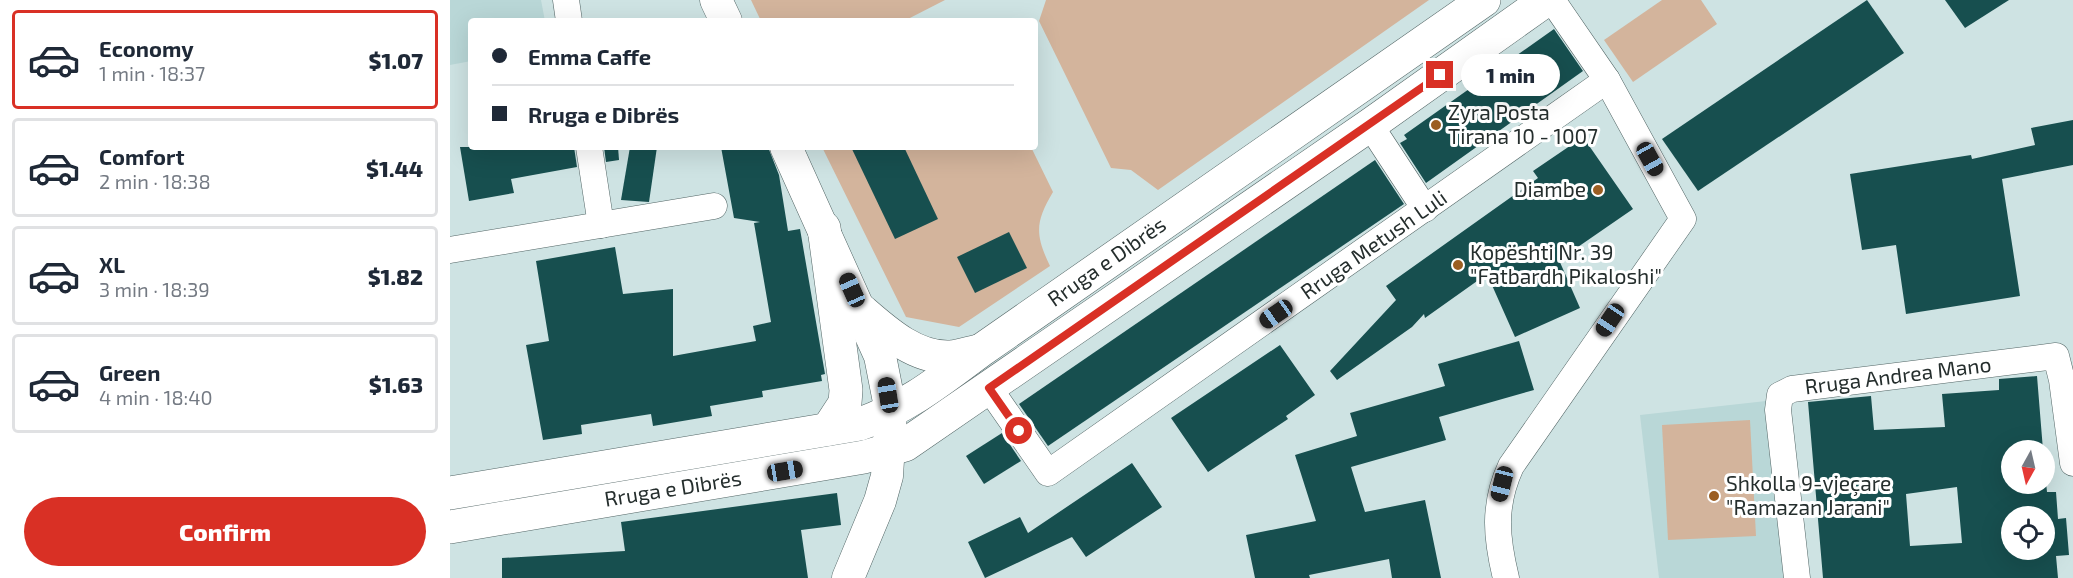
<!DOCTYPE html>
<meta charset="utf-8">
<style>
:root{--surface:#fff;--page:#f6f6f7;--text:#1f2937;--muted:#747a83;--line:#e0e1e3;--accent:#d93025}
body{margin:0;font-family:"Exo 2",sans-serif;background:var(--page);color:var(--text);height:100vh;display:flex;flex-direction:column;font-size:22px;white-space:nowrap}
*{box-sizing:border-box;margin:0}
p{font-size:20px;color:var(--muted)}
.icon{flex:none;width:33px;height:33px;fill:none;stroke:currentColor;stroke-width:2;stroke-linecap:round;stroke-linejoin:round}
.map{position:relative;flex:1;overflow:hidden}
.panel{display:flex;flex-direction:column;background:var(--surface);width:450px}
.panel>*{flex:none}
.banner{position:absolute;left:18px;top:18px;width:570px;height:132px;border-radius:6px;box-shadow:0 6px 24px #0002;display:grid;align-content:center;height:132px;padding:0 24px;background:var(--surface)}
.needle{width:39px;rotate:188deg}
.fabs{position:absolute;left:1551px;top:440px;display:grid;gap:12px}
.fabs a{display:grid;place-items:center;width:54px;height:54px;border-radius:50%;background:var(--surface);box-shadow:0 6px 24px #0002;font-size:30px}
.end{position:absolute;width:27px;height:27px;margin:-14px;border:8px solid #d93025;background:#fff;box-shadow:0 0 0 3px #fff}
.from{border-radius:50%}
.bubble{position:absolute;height:42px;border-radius:21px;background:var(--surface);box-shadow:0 6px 24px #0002;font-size:20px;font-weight:800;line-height:42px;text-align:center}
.car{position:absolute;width:18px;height:36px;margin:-18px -9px;border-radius:8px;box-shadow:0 0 4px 2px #0007;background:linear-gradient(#222 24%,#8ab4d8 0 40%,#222 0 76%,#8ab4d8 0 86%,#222 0)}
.banner b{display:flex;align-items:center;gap:21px;height:57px;font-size:22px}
.banner b+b{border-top:2px solid var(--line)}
.banner i{width:15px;height:15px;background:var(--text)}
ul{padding:10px 0 0;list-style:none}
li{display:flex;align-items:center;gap:18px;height:99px;margin:0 12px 9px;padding:0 12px;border:3px solid var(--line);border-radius:6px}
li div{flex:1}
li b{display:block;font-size:22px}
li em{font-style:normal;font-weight:800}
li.active{border-color:var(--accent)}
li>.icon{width:54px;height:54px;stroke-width:1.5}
.action{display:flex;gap:12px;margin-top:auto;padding:12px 24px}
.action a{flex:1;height:69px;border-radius:36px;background:var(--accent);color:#fff;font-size:24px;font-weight:800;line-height:69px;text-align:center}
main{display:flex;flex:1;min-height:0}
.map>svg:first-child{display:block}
.built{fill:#b9d7d7}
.green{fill:#d3b49c}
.building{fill:#174f4f;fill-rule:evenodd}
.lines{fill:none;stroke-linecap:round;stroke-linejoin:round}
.minor-casing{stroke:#526565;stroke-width:27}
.tertiary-casing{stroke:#526565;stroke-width:33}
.primary-casing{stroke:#526565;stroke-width:34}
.minor{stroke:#fff;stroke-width:26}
.tertiary{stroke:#fff;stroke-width:32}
.primary{stroke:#fff;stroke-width:33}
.route{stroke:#d93025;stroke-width:8}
.poi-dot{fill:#9b5e22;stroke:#fff;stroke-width:2}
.labels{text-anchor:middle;stroke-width:6;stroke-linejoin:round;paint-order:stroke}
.poi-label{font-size:21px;fill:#252e2d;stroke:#fff;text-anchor:start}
.street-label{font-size:21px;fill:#252e2d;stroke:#fff}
</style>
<main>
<section class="panel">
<ul>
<li class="active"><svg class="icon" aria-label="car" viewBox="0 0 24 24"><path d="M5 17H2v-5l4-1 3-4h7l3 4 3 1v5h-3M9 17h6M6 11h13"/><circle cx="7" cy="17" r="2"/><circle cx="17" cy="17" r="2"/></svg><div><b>Economy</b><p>1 min · 18:37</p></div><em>$1.07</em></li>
<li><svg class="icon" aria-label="car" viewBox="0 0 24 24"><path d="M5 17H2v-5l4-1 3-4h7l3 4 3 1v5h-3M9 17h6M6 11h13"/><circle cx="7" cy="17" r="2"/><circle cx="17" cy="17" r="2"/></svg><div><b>Comfort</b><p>2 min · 18:38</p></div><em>$1.44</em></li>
<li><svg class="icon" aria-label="car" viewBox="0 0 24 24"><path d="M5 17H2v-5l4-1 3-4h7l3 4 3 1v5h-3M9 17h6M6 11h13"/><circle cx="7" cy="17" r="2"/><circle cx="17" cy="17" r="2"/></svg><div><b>XL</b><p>3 min · 18:39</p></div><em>$1.82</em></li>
<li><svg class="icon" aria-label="car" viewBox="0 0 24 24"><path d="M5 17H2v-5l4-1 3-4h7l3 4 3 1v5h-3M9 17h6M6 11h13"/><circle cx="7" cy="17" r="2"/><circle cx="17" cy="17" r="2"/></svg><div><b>Green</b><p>4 min · 18:40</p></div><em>$1.63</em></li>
</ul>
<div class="action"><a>Confirm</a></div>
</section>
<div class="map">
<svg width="1623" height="578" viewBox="0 0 1623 578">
<rect width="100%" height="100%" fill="#cee3e3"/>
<g class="built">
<path d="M0 0H91L95 21H21V61L0 65Z"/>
<path d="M1316 401 1338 578H1209L1190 415Z"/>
</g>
<g class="green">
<path d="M301 0H495L454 21H311Z"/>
<path d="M596 0H979L708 190 681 170 661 168 589 21Z"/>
<path d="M1212 0H1251L1267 24 1183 82 1154 40Z"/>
<path d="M372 147H581L603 192C585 222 585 235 600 266L509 327 456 317Z"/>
<path d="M1300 420 1306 536 1218 540 1212 425Z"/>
</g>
<g class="building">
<path d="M1417 0 1454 53 1248 191 1212 139Z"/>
<path d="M1495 0H1559L1515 28Z"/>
<path d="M1104 29 1133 71 976 183 950 143 957 139 954 135Z"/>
<path d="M1623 120V165L1552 179 1570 296 1456 314 1446 245 1412 250 1400 174 1521 155 1522 159 1585 145 1581 128Z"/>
<path d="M1133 137 1183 209 1109 260 1130 308 1065 337 1037 274 975 318 974 314 962 327 887 380 880 371 946 300 936 286 1088 178 1083 171Z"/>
<path d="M10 147H124L127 167 61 179 64 193 19 201Z"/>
<path d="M154 147H168L169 160 156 162Z"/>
<path d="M180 147H207L199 202 171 200Z"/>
<path d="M271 147H318L329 175 338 231 350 229 375 374 371 375 372 381 312 391 313 397 260 406 262 416 203 426 201 414 131 425 132 434 93 440 76 345 99 341 86 261 165 247 173 294 223 289V356L306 341 303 326 321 322 304 223 310 222 284 218Z"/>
<path d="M401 147H454L488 219 445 239Z"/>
<path d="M925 160 954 204 598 446 569 404Z"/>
<path d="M559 232 577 268 525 293 507 257Z"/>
<path d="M1069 341 1084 390 989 417 996 440 901 467 915 512 975 500 991 578H942L939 559 859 575 860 578H805L796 535 866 521 845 455 907 436 900 413 995 386 988 364Z"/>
<path d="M830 345 865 395 836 416 838 419 758 472 721 418Z"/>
<path d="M1587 376 1593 450H1562V483H1594V463L1597 492H1606L1608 519 1616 518 1619 555 1606 556 1608 578H1373L1358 402 1421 396 1424 430 1495 427 1492 394 1549 390V379ZM1507 487 1512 543 1460 546 1456 494ZM1562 516H1594V549H1562Z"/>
<path d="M552 433 571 461 534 484 516 456Z"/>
<path d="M682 463 712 507 636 557 622 537 535 578 518 542 570 517 578 533Z"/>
<path d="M387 493 391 525 351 530 358 578H52V558L175 551 171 522Z"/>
</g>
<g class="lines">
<g class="minor-casing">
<g id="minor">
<path d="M116 0 119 21"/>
<path d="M920 125 975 209"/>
<path d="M139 147 151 225"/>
<path d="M0 250 264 206"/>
<path d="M539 388 598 473 1157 80"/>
<path d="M1056 578C1046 537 1043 505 1061 466L1233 219 1157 80 1102 0"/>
<path d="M1347 578 1328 410 1330 395 1342 389 1606 356 1612 380 1623 463"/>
</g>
</g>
<g class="tertiary-casing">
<g id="tertiary">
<path d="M266 0 276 21"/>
<path d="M336 147 430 356 441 412 437 476 430 501 398 578"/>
</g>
</g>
<g class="primary-casing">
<g id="primary">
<path d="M374 228 396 390 395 403 378 429"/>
<path d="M412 311C436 332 466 359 501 357 510 356 519 353 528 351"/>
<path d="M0 493 410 424C456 408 491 380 530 351L1034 0"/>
<path d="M0 527 414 457 455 445 920 125 1096 0"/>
</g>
</g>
<use href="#minor" class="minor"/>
<use href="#tertiary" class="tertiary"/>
<use href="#primary" class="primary"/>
</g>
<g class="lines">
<path class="route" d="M569 431 539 388 990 75"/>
</g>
<g class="poi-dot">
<circle cx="986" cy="125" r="6"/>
<circle cx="1148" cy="190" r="6"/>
<circle cx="1008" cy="265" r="6"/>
<circle cx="1264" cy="496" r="6"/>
</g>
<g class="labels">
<g class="poi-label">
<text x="998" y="120">Zyra Posta<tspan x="998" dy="24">Tirana 10 - 1007</tspan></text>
<text x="1136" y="197" text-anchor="end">Diambe</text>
<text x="1020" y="260">Kopështi Nr. 39<tspan x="1020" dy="24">"Fatbardh Pikaloshi"</tspan></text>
<text x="1276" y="491">Shkolla 9-vjeçare<tspan x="1276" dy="24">"Ramazan Jarani"</tspan></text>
</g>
<g class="street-label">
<text transform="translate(924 245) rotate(-35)" y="7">Rruga Metush Luli</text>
<text transform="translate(657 262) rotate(-35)" y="7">Rruga e Dibrës</text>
<text transform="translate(1448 376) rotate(-7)" y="7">Rruga Andrea Mano</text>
<text transform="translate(223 489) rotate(-9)" y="7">Rruga e Dibrës</text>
</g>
</g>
</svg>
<div class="fabs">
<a><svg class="needle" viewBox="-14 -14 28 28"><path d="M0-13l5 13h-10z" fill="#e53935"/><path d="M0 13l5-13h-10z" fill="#747a83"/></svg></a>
<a><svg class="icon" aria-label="locate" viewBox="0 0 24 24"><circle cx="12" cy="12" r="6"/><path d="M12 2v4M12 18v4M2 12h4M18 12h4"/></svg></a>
</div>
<i class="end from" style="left:569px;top:431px"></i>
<i class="end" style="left:990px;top:75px"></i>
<div class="bubble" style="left:1011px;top:54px;width:99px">1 min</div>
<i class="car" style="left:1200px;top:159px;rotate:151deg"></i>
<i class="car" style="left:402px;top:290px;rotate:336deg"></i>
<i class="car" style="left:826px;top:314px;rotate:235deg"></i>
<i class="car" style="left:1160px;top:320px;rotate:214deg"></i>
<i class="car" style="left:438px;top:395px;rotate:351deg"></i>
<i class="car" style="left:335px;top:471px;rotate:81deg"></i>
<i class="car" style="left:1052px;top:484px;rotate:194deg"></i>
<div class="banner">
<b><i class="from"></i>Emma Caffe</b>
<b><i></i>Rruga e Dibrës</b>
</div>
</div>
</main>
